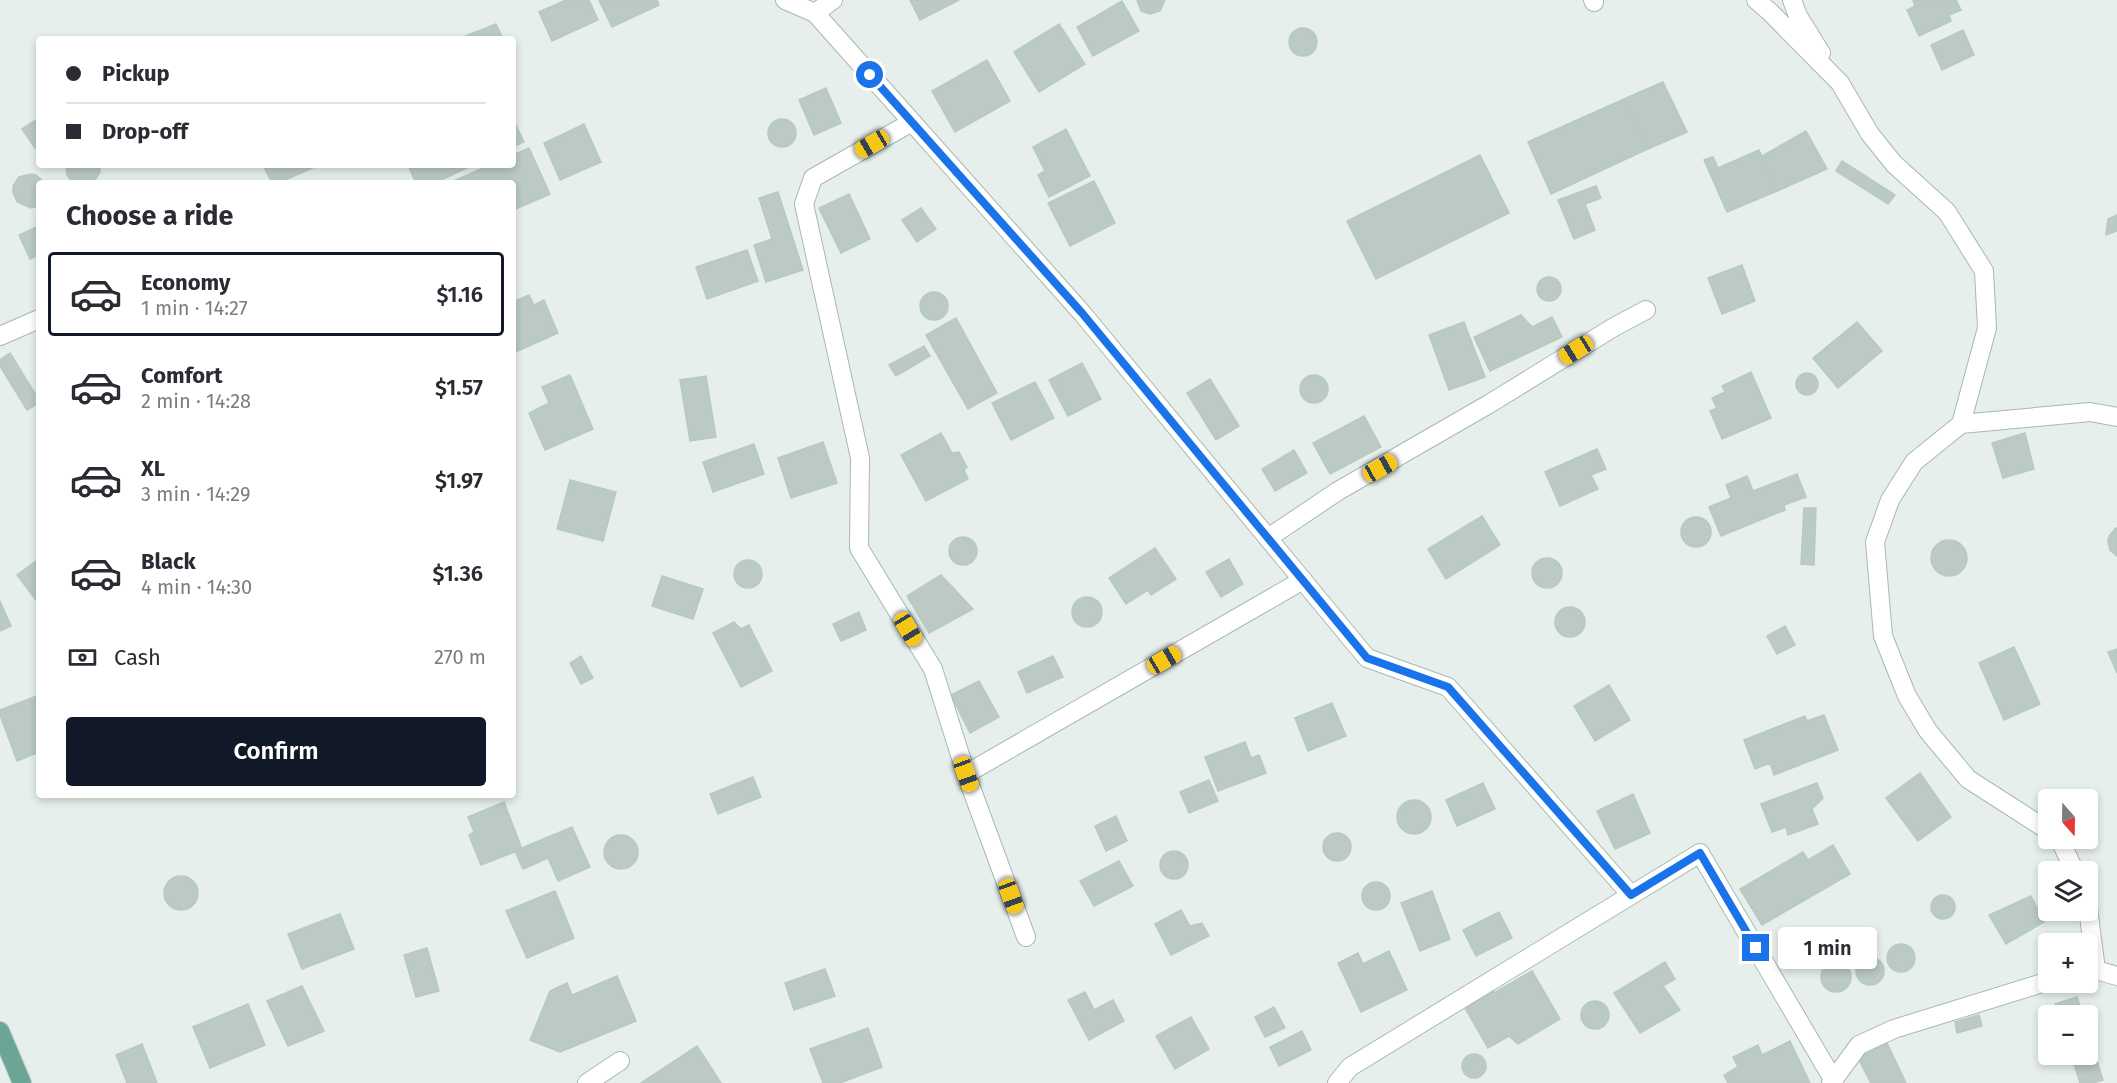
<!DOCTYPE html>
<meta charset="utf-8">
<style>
:root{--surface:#fff;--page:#f2f2f3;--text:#2b2b33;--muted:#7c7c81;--line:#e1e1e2;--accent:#111827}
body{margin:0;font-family:"Fira Sans",sans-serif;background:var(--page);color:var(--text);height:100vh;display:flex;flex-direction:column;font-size:22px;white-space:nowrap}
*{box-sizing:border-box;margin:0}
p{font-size:20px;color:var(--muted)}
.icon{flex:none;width:33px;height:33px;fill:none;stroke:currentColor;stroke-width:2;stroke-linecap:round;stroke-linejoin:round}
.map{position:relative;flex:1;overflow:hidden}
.details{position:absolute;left:36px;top:180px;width:480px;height:618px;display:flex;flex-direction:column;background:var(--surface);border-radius:6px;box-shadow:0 3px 9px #0003}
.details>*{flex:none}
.guide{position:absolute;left:36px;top:36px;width:480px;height:132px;border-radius:6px;box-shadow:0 3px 9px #0003;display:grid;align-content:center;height:132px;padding:0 30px;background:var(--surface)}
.needle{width:39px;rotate:160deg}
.tools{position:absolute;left:2038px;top:789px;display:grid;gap:12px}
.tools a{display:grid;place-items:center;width:60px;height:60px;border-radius:6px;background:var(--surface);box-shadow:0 3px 9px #0003;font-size:30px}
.end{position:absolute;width:27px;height:27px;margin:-14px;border:8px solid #1a73e8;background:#fff;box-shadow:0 0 0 3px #fff}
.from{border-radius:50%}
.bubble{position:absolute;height:42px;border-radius:6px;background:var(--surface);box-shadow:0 3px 9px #0003;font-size:20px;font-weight:600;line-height:42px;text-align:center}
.car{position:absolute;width:18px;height:36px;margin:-18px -9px;border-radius:8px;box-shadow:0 0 4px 2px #0007;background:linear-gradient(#f5c518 24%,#345 0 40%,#f5c518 0 76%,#345 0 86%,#f5c518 0)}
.guide b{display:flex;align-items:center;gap:21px;height:57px;font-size:22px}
.guide b+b{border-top:2px solid var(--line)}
.guide i{width:15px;height:15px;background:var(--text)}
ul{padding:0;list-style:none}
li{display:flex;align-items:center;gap:18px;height:84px;margin:0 12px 9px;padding:0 18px;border:3px solid transparent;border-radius:6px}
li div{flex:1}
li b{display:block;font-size:22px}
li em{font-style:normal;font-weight:600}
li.on{border-color:var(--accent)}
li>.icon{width:54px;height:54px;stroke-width:1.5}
h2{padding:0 30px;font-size:27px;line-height:72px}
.pay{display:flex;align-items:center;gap:15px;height:66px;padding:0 30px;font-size:22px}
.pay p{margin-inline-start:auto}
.cta{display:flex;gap:12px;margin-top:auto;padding:12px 30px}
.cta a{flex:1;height:69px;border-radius:6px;background:var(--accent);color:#fff;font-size:24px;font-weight:600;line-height:69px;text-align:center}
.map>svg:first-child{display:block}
.building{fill:#bbcac4;stroke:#b8c9c2;stroke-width:1.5}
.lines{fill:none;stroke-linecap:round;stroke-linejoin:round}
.minor-casing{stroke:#a8b8b2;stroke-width:20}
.major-casing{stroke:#c2cac8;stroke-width:20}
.minor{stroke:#fff;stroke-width:18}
.major{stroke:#6aa596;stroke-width:18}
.route{stroke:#1a73e8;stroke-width:8}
</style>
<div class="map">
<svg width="2117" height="1083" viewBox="0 0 2117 1083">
<rect width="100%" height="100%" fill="#e6efeb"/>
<g class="building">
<path d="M566 0H589L598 20 552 41 539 12Z"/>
<path d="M599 0H657L659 5 612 27Z"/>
<path d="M910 0H959L920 20Z"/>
<path d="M1137 0H1165L1160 11 1150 14 1141 11Z"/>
<path d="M1913 0H1956L1961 10 1949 15 1951 21 1919 36 1907 10 1915 6Z"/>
<path d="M1122 1 1139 31 1093 56 1077 27Z"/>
<path d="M496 24 503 39H458Z"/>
<path d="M1059 24 1085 64 1039 92 1014 52Z"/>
<circle cx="1303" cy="42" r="14"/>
<path d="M1963 30 1974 55 1942 70 1931 45Z"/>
<path d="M987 60 1010 101 955 132 932 91Z"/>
<path d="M1663 82 1687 132 1648 149 1624 99Z"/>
<path d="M826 88 841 123 814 135 799 100Z"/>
<path d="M1624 99 1648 149 1551 194 1528 142Z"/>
<path d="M39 118V146L35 148 22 129Z"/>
<circle cx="782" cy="133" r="14"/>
<path d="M513 119 524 142 513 147Z"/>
<path d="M584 124 601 162 560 180 544 143Z"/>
<path d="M1066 129 1090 176 1049 197 1038 175 1045 171 1033 147Z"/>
<path d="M1806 131 1827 169 1777 191 1762 156Z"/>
<path d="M529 148 550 194 513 210V183H449L490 165H513V155Z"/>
<path d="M1759 150 1777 191 1727 212 1704 160 1713 157 1718 168Z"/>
<path d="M1480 155 1509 213 1376 279 1347 221Z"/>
<path d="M1842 161 1895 195 1888 204 1836 171Z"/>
<path d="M66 165H100V172L93 183H73L67 175Z"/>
<path d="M263 165H319L278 183H272Z"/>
<path d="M408 165H473L435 183H416Z"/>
<path d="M31 174 36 175 45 183H39V206L31 208 17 202 13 192V186L19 177Z"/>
<path d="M1094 181 1115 223 1070 246 1048 203Z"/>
<path d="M1596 186 1601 198 1585 204 1595 230 1574 239 1558 200Z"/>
<path d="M778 192 803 270 766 282 754 245 772 239 759 198Z"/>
<path d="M849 194 870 239 841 253 819 208Z"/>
<path d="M921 208 936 229 917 242 902 220Z"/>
<path d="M2117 215V231L2106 235 2108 219Z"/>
<path d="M39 226V259L37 256 30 259 19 235Z"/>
<path d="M747 250 758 281 707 299 696 267Z"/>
<path d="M1742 265 1755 301 1722 314 1708 278Z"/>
<circle cx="1549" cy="289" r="12"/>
<circle cx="934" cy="306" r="14"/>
<path d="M529 295 534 305 544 300 558 333 513 353V302Z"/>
<path d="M1521 315 1532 327 1552 317 1562 337 1490 371 1474 337Z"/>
<path d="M956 318 997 393 968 409 926 335Z"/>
<path d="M1464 322 1485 377 1449 390 1429 335Z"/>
<path d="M1857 322 1882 351 1838 388 1813 358Z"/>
<path d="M924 346 930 356 896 376 889 365Z"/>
<path d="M10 353 39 400V403L27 410 0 366V360Z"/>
<path d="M1082 363 1101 399 1068 416 1049 380Z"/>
<path d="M1751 372 1771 418 1722 439 1710 411 1717 408 1712 398 1725 392 1722 386Z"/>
<circle cx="1807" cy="384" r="11"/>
<circle cx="1314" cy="389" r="14"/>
<path d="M570 375 593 429 545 450 529 413 549 403 542 387Z"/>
<path d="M706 376 716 437 690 441 680 380Z"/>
<path d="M1210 379 1239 426 1216 440 1187 393Z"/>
<path d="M1035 382 1054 418 1011 440 992 403Z"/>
<path d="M1364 416 1381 447 1330 474 1313 443Z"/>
<path d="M941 433 952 453 959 452 967 467 964 470 968 479 926 501 901 455Z"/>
<path d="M2025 433 2034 469 2003 478 1992 443Z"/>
<path d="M823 442 837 483 791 498 778 458Z"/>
<path d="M754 444 764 474 713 492 703 462Z"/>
<path d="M1597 449 1606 469 1591 475 1598 489 1560 506 1545 472Z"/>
<path d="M1294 450 1307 473 1275 491 1262 469Z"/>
<path d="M1797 474 1806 497 1784 505 1785 510 1721 536 1709 507 1731 498 1726 485 1747 476 1753 491Z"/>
<path d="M570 480 616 492 603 541 557 529Z"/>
<path d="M1804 508H1816L1814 565 1801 564Z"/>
<path d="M1482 516 1500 545 1446 579 1428 549Z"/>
<circle cx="1696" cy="532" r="15"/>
<path d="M2116 528H2117V556L2110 550 2108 541 2109 536Z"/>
<circle cx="963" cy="551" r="14"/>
<circle cx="1949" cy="558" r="18"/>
<path d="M1155 548 1176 579 1151 595 1148 590 1126 604 1109 578Z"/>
<circle cx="1547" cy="573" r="15"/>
<path d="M39 559V604L17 575Z"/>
<path d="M1229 559 1243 584 1221 597 1206 572Z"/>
<circle cx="748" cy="574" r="14"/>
<path d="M941 575 973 609 929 633 907 596Z"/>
<path d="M662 576 703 589 693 619 652 606Z"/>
<circle cx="1087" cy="612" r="15"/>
<path d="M0 601 11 626 0 631Z"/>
<circle cx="1570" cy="622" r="15"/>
<path d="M859 612 866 630 841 641 833 624Z"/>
<path d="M734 622 741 629 749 625 772 671 741 687 713 633Z"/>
<path d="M1785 626 1795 645 1777 654 1767 636Z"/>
<path d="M2014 647 2040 704 2004 720 1979 663Z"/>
<path d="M2117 649V673L2108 652Z"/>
<path d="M581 656 593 678 581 684 570 663Z"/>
<path d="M1053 656 1063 677 1027 693 1018 672Z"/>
<path d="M979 681 999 717 970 733 951 695Z"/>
<path d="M1609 685 1630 720 1595 741 1574 706Z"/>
<path d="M39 695V752L17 761 0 715V710Z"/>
<path d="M1332 703 1346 736 1308 751 1295 718Z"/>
<path d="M1824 715 1838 750 1774 775 1770 763 1755 769 1744 740 1805 716 1807 721Z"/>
<path d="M1245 742 1251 758 1259 755 1266 773 1218 791 1205 757Z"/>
<path d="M1920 773 1951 817 1918 841 1886 798Z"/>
<path d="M753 777 761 797 718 814 710 794Z"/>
<path d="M1209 780 1218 801 1189 813 1180 792Z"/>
<path d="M1483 783 1495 809 1457 826 1446 800Z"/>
<path d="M1817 783 1823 798 1812 809 1818 824 1788 835 1786 827 1772 832 1761 804Z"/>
<path d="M1633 794 1650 833 1615 849 1597 811Z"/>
<circle cx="1414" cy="817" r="17"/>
<path d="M504 802 522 849 481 865 469 835 474 832 468 817Z"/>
<path d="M1116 816 1127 841 1106 851 1095 826Z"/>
<path d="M572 827 590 867 558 881 548 858 523 869 515 851Z"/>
<circle cx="1337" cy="847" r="14"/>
<circle cx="621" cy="852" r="17"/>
<path d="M1833 845 1850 874 1762 925 1740 889 1803 852 1808 860Z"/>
<circle cx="1174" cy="865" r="14"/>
<path d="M1119 861 1133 886 1094 906 1080 881Z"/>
<circle cx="181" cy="893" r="17"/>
<circle cx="1376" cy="896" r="14"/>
<path d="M555 891 574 938 527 958 506 911Z"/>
<path d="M1432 891 1450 939 1420 951 1401 903Z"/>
<circle cx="1943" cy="907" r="12"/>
<path d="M2031 896 2044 922 2006 944 1989 915Z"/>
<path d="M1181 910 1190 926 1202 923 1209 936 1171 955 1155 924Z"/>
<path d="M1499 912 1512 938 1476 956 1463 930Z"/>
<path d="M340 914 354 949 302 969 288 934Z"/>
<circle cx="1901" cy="958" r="14"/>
<path d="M427 948 439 991 416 997 404 955Z"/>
<path d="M1389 951 1407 990 1361 1012 1338 963 1358 953 1363 964Z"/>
<circle cx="1870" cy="971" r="14"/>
<circle cx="1836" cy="977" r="15"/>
<path d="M1665 962 1675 979 1663 986 1680 1010 1640 1033 1614 993Z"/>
<path d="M825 969 835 996 794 1010 785 983Z"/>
<path d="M1532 971 1560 1019 1518 1044 1509 1036 1488 1048 1461 1001 1490 984 1494 993Z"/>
<path d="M617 976 636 1021 560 1052 530 1040 550 991 567 983 572 995Z"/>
<path d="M302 986 324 1031 288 1046 267 1001Z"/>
<path d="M1085 992 1094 1010 1113 1000 1124 1021 1089 1040 1068 1000Z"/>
<path d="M2077 997 2083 1016H2059L2055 1004Z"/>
<circle cx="1595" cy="1015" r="14"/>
<path d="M248 1004 265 1045 210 1068 193 1027Z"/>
<path d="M1274 1007 1285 1028 1265 1037 1255 1017Z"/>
<path d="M1979 1015 1982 1026 1957 1033 1955 1022Z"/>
<path d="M1191 1017 1209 1049 1175 1069 1156 1036Z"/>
<path d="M868 1028 882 1067 840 1083H823L810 1049Z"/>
<path d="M1302 1031 1311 1050 1279 1066 1270 1047Z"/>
<path d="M2088 1032 2103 1080 2093 1083H2080L2071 1054H2088Z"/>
<path d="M1790 1041 1810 1083H1728L1724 1075 1738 1067 1733 1057 1758 1045 1762 1055Z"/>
<path d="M1887 1043 1906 1083H1871L1858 1058Z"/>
<path d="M142 1044 157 1083H127L116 1055Z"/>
<path d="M697 1046 721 1083H641Z"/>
<circle cx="1474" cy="1066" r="12"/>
</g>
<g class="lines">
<g class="minor-casing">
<g id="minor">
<path d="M785 0 815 13 1082 313 1367 658 1448 687 1631 895"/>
<path d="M1593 0 1594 2"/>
<path d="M1756 0 1770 12 1840 83 1870 134 1894 164 1947 212 1984 271 1987 328 1961 424"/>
<path d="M1792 0 1798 16 1821 53"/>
<path d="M815 13 833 0"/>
<path d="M912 122 813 178 804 204 860 458 859 548 933 669 966 774 1026 937"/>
<path d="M0 336 39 319"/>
<path d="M1268 538 1338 491 1489 404 1614 327 1646 310"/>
<path d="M966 774 1303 580"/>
<path d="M2049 831 1968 779 1928 731 1907 696 1883 636 1875 542 1890 500 1914 462 1961 424 2090 412 2117 417"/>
<path d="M2059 838 2075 872"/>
<path d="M2088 908 2096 970"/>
<path d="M2088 971 2096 970 2117 976"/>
<path d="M587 1083 620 1061"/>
<path d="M1337 1083 1350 1067 1700 853 1834 1081"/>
<path d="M1831 1083 1859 1045 1894 1029 2049 981"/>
</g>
</g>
<g class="major-casing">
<path id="major" d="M0 1031 22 1083"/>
</g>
<use href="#minor" class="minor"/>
<use href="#major" class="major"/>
</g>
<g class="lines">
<path class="route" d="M870 75 1082 313 1367 658 1448 687 1631 895 1700 853 1756 948"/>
</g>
</svg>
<div class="tools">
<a><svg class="needle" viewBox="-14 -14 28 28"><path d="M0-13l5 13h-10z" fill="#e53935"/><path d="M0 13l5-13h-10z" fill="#7c7c81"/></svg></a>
<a><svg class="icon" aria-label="layers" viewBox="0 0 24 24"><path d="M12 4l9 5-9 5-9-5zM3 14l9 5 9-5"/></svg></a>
<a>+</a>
<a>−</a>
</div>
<i class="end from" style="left:870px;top:75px"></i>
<i class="end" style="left:1756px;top:948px"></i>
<div class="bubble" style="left:1778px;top:927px;width:99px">1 min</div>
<i class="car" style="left:872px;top:144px;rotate:240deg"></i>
<i class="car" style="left:1576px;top:350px;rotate:238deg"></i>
<i class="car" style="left:1380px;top:468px;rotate:61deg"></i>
<i class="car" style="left:908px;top:629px;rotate:149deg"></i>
<i class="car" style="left:1164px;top:660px;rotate:60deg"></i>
<i class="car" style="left:966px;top:774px;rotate:160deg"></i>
<i class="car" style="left:1011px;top:896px;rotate:160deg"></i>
<div class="guide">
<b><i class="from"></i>Pickup</b>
<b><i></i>Drop-off</b>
</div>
<section class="details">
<h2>Choose a ride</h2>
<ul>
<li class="on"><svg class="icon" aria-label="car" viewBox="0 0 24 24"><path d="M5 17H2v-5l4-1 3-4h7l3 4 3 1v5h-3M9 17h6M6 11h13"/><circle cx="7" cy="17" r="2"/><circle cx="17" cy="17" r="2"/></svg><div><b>Economy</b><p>1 min · 14:27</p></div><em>$1.16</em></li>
<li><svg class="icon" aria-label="car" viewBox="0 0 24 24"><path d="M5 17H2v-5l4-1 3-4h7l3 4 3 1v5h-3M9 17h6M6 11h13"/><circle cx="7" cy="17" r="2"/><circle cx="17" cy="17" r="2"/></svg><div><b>Comfort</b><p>2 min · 14:28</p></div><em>$1.57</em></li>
<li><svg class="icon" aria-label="car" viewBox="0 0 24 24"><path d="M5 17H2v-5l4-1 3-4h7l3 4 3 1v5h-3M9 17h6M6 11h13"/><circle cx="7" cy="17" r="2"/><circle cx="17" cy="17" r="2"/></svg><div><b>XL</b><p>3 min · 14:29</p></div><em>$1.97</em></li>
<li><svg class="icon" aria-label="car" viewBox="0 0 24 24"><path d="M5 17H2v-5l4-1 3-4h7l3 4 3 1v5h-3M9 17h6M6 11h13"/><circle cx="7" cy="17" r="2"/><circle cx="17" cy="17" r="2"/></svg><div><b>Black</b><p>4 min · 14:30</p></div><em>$1.36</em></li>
</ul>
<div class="pay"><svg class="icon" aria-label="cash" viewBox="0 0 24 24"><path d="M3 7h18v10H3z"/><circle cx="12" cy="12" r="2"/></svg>Cash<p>270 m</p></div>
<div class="cta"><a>Confirm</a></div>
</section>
</div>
